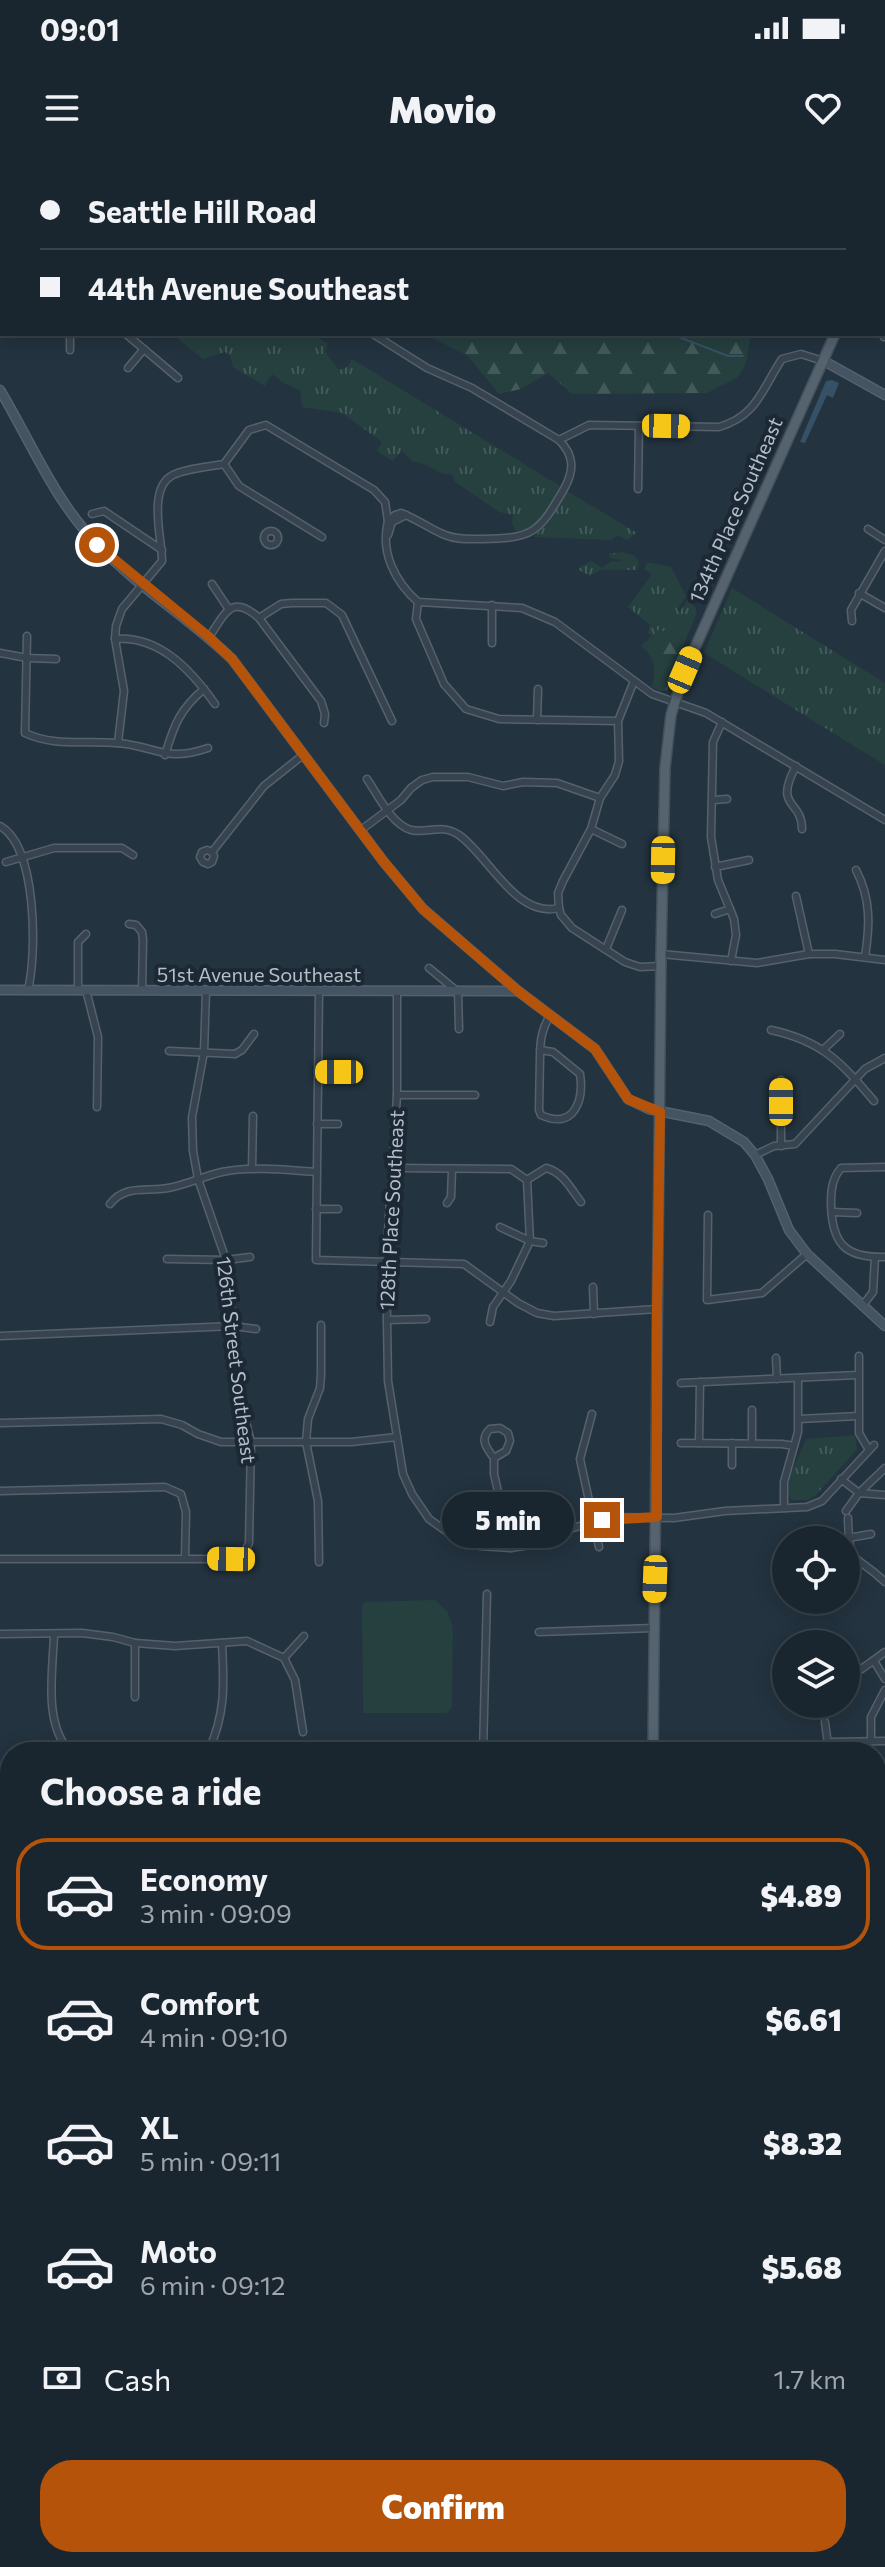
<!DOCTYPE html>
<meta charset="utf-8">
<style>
:root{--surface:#1a262f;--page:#232e37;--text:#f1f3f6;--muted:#9fa5aa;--line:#38434b;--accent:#b45309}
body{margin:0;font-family:Commissioner,sans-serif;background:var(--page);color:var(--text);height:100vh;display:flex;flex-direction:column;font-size:30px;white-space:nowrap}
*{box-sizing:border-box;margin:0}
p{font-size:26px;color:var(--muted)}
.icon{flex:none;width:44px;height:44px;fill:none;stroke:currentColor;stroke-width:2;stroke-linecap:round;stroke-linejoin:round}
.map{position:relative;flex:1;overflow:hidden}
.side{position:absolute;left:0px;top:1582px;width:886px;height:826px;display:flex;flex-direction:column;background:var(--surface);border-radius:32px 32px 0 0;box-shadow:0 4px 20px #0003,0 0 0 2px var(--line)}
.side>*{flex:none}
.guide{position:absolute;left:0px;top:0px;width:886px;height:176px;box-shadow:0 4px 20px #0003,0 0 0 2px var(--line);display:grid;align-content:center;height:176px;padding:0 40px;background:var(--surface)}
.fabs{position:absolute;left:772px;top:1366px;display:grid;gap:16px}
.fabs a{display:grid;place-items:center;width:88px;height:88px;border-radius:50%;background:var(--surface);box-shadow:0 4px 20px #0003,0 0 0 2px var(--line);font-size:40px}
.end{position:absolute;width:36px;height:36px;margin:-18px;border:10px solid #b45309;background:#fff;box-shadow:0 0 0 4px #fff}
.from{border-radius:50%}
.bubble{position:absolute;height:56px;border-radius:28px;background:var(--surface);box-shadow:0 4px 20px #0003,0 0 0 2px var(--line);font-size:26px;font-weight:800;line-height:56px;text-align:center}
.car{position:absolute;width:24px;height:48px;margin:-24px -12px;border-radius:10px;box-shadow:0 0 6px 2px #0007;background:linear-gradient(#f5c518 24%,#345 0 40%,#f5c518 0 76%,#345 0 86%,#f5c518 0)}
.guide b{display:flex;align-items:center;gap:28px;height:76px;font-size:30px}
.guide b+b{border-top:2px solid var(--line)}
.guide i{width:20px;height:20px;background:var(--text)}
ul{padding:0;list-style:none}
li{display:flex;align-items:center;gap:24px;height:112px;margin:0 16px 12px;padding:0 24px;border:4px solid transparent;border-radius:32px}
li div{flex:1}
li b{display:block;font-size:30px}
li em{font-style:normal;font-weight:800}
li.selected{border-color:var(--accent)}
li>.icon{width:72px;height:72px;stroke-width:1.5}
h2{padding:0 40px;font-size:36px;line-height:96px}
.pay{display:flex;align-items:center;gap:20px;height:88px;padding:0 40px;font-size:30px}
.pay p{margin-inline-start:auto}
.button{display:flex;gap:16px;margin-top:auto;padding:16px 40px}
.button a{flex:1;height:92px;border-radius:32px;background:var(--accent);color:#fff;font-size:32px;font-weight:800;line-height:92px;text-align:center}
.status{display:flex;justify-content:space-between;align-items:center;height:56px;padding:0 40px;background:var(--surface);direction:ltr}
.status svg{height:22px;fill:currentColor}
header{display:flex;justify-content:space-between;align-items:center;height:104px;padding:0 40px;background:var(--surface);font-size:36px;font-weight:800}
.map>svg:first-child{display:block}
.grass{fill:url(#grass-tufts)}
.forest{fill:url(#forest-firs)}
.wetland{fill:url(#wetland-marsh)}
.pitch{fill:#25403f}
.water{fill:#365166}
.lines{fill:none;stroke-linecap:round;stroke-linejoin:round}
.stream{stroke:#365166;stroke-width:2}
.street-casing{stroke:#55626d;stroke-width:9}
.secondary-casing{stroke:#55626d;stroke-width:11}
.primary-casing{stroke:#43505b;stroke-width:12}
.street{stroke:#37444f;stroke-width:6}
.secondary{stroke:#455462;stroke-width:8}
.primary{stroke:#55636f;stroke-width:9}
.route{stroke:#b45309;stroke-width:10}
.labels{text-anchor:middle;stroke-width:8;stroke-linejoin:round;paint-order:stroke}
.street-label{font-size:20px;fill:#b3bfca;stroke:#1c2934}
</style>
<div class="status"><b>09:01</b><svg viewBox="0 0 49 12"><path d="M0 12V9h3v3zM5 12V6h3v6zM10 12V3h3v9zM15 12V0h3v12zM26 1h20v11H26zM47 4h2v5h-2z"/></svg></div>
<header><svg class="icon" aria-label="menu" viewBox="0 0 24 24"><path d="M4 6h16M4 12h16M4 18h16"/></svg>Movio<svg class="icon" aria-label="heart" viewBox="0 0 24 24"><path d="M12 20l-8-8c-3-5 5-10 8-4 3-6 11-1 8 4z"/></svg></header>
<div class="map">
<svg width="885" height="2407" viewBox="0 0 885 2407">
<defs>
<pattern id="grass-tufts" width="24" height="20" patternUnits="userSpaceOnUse" patternTransform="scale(2)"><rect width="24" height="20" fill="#25403f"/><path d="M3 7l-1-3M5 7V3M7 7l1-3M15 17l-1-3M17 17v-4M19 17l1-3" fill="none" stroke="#425a59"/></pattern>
<pattern id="forest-firs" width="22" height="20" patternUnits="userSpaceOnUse" patternTransform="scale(2)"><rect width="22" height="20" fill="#25403f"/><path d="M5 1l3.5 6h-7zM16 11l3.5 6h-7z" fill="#425a59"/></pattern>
<pattern id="wetland-marsh" width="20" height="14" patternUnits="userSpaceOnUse" patternTransform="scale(2)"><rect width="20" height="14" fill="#25403f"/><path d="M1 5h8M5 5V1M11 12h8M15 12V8" fill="none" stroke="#425a59"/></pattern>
</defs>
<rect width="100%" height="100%" fill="#23333f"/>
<g class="grass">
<path d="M172 174H313L328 184 325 192 339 210 347 207 352 199 560 326C551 343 538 372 516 371L512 364 513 355 499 352 454 321 452 314C437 316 428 302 413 302L402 291 392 301 377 291 382 282 342 253 302 247 300 230 284 223 272 214 265 226 233 207 230 196 225 192 203 199Z"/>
<path d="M567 331 637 373 627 380 618 375 611 380 534 377 550 358Z"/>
<path d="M622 392 634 395 639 402 637 410H601L590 416 579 410V407L591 401 602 408 612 401 620 402V400L611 398 608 394Z"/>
<path d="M647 402 671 407 686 436 677 450 680 451 688 440 696 448V455L685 481 660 470 654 477 648 473 650 465 628 447 652 414 644 410Z"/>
<path d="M732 428 885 523V605L704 493Z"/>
<path d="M855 1275 857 1289 816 1335 808 1340H791C783 1321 799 1297 806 1279Z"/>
</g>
<g class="forest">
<path d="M425 174H764L750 179 746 203 737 218 707 233 572 234 548 213 521 229 499 234 468 196Z"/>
<path d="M659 469 685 481 667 530 662 531 651 527C658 510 655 498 641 486Z"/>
</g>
<path class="wetland" d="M876 1897H885V1962L876 1963Z"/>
<path class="pitch" d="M435 1440 447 1451 453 1467 452 1547 447 1553H363L362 1446 365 1442Z"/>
<g class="water">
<path d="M832 220 839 223 833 238 827 235 805 283 800 282 826 221Z"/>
<path d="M197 2398H261L258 2407H184Z"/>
</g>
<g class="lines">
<g class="stream">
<path d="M311 0 313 2"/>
<path d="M671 174 728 196H743"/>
<path d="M876 1959H885"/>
</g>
<g class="street-casing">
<g id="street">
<path d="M175 0 176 2"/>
<path d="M445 0 448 2"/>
<path d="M551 0 552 2"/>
<path d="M110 2 113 0"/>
<path d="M454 2 455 0"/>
<path d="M585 2 587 0"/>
<path d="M730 2 731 0"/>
<path d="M884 82H885"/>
<path d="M0 149 2 147"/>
<path d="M126 174 178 218"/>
<path d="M373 174 427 208 472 228 559 280C575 296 574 311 564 329 538 374 533 378 482 379 470 379 457 380 445 375 430 369 417 359 401 353L395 355 388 361C380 392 395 422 418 442L416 459 444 524 466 549 499 559 618 561"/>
<path d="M884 177H885"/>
<path d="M70 190V174"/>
<path d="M128 208 144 189"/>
<path d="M559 280 589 265 719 267C757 256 762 229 782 199L801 194 823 201"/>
<path d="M224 304 239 326 322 377"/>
<path d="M638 329 639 266"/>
<path d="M92 354 104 351 162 390"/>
<path d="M868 369 885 380"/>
<circle cx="271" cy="378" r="7"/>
<path d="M388 375 392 362 406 355"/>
<path d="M212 424 228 448"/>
<path d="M859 433 885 448"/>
<path d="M418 442 522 448 555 462 652 534 706 553 885 660"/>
<path d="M492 445V483"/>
<path d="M259 458 281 444 292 443H326L342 455 392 561"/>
<path d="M852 461 851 450 885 391"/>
<path d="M27 476 25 573C55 587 85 580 117 583 157 586 164 603 208 588"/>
<path d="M209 477C225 454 231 433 259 458L321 541 325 554 324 563"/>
<path d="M115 479C159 475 191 510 215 544"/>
<path d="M0 493 27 498 56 499"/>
<path d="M634 521 618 561 619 601 615 615 600 638 591 669 563 721 558 733 559 748 561 755 572 768 625 802 640 807 661 806"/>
<path d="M537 560 538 529"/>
<path d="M722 562 713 582 711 677 718 720 734 759 736 775 731 801"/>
<path d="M118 583 124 531 115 479 116 466 122 449 162 401C162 378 147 328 173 315 187 308 208 307 224 304L249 270 266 265 374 330 385 342 388 361"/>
<path d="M165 595C174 565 180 549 204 529"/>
<path d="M796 606C773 649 802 639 802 669"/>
<path d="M367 619C378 635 391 664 411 670 428 674 441 663 459 675 489 696 516 759 559 748"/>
<path d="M713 640 727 639"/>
<path d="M0 666C37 686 37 793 28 830"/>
<path d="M591 669 622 684"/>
<path d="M361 670 401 640 411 628 422 620 433 617H468L503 626 523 622 557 623 600 638"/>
<path d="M212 692 207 690 202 692 200 697 203 702 208 704 212 702 214 696 212 692 264 626 303 595"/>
<path d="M6 702 54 688H122L133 695"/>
<path d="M715 707 749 700"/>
<path d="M856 710C871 739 870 765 865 797"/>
<path d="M796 736 809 794"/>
<path d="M715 754 730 749"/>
<path d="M129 764 136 765 142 772 143 780 142 830"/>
<path d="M606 789 622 750"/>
<path d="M661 794 757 803 809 794H835L885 800"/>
<path d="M429 808 458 832 459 869"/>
<path d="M78 830V782L86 774"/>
<path d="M86 830 98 877 97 947"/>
<path d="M319 831 316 1100 464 1104 518 1143 537 1153 554 1156 657 1149"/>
<path d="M397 832V935L386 1102 388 1221 403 1314 412 1334 429 1359 457 1379 480 1386 511 1388 535 1384 573 1368 610 1357 674 1358 725 1351 807 1347 822 1341 874 1285"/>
<path d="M771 870C822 881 841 902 874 941"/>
<path d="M824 889 840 874"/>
<path d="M540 890 553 892 580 914C584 941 574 970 541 955L539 950 540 897C540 880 542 869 550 855"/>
<path d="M169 891 235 894 242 890 254 874"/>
<path d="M318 912H339"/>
<path d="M397 935H475"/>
<path d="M317 964H338"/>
<path d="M781 986V920"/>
<path d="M755 995 774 986 795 984 865 909 885 898"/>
<path d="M885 1007 841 1008C832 1019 831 1030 831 1044 832 1083 844 1098 885 1097"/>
<path d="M393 1008 511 1009 527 1020 546 1008C563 1012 571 1029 581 1042"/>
<path d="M252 1009 253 956"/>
<path d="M447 1043 451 1037 452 1010"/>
<path d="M110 1044C125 1024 147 1032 168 1028 186 1025 204 1016 222 1012 252 1006 286 1010 316 1012"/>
<path d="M316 1049H338"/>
<path d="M832 1052 857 1053"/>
<path d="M708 1055 707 1140 762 1133 807 1094"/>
<path d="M500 1067 530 1081 543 1083"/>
<path d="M167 1099 226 1100 250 1097"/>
<path d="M593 1127 594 1154"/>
<path d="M863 1145 873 1132 875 1097"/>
<path d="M387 1160 426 1159"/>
<path d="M490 1162 493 1147 511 1121 530 1081 527 1020"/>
<path d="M0 1176 233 1166 256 1169"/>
<path d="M859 1196V1273L869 1290"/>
<path d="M776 1198 777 1219"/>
<path d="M681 1223 858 1215"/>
<path d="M592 1254 580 1299 599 1387"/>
<path d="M799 1259 858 1256"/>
<path d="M0 1263 161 1259 182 1265 198 1274 221 1282H351L397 1277"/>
<path d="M681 1283 782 1284 794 1286"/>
<path d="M699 1283 700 1222"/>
<path d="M752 1283V1250"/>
<path d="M494 1298C487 1289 479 1279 490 1269L500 1268 508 1273 510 1281 506 1291 494 1298V1314L511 1388"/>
<path d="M732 1305V1283"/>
<path d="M841 1319 859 1333 885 1335"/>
<path d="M0 1331 165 1327 181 1334 186 1352 185 1398"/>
<path d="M784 1348V1322L798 1272V1218"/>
<path d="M846 1351 859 1333 885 1308"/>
<path d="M848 1358C849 1408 854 1392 885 1422"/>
<path d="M848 1378 871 1374"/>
<path d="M0 1399H231L245 1391 249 1383 251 1282 234 1214 233 1166 226 1100 198 1019 193 991 192 957 204 892 206 831"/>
<path d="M319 1402 318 1341 306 1282 308 1259 320 1228 321 1215V1165"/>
<path d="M539 1472 654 1468"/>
<path d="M0 1474 82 1473 113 1477 135 1483 175 1486 247 1481 284 1498 304 1476"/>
<path d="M54 1474C53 1511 43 1563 70 1592"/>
<path d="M135 1483V1537"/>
<path d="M284 1498 295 1520 303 1572"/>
<path d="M874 1501 885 1519"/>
<path d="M846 1515 856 1513 885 1492"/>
<path d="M825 1562 829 1592"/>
<path d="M871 1581V1557L885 1530"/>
<path d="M830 1582 885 1581"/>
<path d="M208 1592C226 1553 224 1525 222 1483"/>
<path d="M483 1592 487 1434"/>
<path d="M876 1634H885"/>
<path d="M0 1680 10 1699"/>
<path d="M876 1686H885"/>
<path d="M0 1769 10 1749"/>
<path d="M0 1804 10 1813"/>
<path d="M876 2107H885"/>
<path d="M876 2148H885"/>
<path d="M876 2189H885"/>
<path d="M876 2229 885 2230"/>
<path d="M0 2239 10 2238"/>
<path d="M876 2273H885"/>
<path d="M876 2333H885"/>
<path d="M0 2342 10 2333"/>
<path d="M876 2369H878"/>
<path d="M43 2398V2407"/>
<path d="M493 2398V2407"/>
<path d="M127 2407 133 2398"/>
<path d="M389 2407 396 2404"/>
<path d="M465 2407V2398"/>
</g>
</g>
<g class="secondary-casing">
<g id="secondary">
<path d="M824 201 885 235"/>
<path d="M0 230C31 282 54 340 97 384 138 427 189 458 232 499L383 701 423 749 518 831 595 889 628 939 649 949 709 961 744 982 755 995 768 1019 789 1070 807 1094 885 1166"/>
<path d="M0 830 517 831"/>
<path d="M0 2024H10"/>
<path d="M876 2029H885"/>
</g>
</g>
<g class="primary-casing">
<g id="primary">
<path d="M884 62 885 60"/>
<path d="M653 1592 661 794 665 608 671 555 685 510 835 174"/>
<path d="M642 2407V2398"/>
</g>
</g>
<use href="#street" class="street"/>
<use href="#secondary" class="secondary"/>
<use href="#primary" class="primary"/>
</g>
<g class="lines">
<path class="route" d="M97 385 209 477 232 499 383 701 423 749 518 831 595 889 628 939 660 952 657 1149V1357L602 1360"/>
</g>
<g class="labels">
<g class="street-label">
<text transform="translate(736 350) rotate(-66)" y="7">134th Place Southeast</text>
<text x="259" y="822">51st Avenue Southeast</text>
<text transform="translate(392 1050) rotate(-87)" y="7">128th Place Southeast</text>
<text transform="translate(236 1200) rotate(83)" y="7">126th Street Southeast</text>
</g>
</g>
</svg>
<div class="fabs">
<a><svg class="icon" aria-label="locate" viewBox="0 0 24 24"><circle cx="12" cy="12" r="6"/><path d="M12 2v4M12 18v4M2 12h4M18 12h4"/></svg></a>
<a><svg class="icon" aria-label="layers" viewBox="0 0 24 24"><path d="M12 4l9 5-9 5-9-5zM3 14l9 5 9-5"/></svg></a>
</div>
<i class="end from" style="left:97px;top:385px"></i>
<i class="end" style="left:602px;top:1360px"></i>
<div class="bubble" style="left:442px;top:1332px;width:132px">5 min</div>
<i class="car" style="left:666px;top:266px;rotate:91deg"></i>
<i class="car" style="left:685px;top:510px;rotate:23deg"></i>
<i class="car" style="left:663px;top:700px;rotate:181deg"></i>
<i class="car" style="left:339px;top:912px;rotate:270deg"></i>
<i class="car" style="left:781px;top:942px;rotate:0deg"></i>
<i class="car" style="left:231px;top:1399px;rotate:271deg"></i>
<i class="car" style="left:655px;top:1419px;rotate:182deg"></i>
<div class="guide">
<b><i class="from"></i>Seattle Hill Road</b>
<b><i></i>44th Avenue Southeast</b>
</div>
<section class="side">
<h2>Choose a ride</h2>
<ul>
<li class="selected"><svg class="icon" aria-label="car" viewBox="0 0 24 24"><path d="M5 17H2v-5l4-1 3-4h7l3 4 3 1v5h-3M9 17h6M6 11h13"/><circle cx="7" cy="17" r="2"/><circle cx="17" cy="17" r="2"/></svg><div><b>Economy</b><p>3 min · 09:09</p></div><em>$4.89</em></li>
<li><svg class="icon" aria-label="car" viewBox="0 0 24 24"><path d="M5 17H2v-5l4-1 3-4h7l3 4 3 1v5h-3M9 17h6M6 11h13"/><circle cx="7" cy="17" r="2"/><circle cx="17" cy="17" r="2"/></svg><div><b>Comfort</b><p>4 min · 09:10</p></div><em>$6.61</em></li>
<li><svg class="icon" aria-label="car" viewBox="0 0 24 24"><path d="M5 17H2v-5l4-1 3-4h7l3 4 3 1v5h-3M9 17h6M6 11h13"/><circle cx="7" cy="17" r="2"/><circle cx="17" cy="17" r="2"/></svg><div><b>XL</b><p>5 min · 09:11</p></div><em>$8.32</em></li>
<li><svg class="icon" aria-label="car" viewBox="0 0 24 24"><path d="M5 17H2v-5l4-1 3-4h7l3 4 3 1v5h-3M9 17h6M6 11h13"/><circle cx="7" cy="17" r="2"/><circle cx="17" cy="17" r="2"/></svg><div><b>Moto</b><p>6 min · 09:12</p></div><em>$5.68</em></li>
</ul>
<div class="pay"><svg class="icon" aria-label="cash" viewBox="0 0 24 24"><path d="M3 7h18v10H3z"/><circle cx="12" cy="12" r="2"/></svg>Cash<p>1.7 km</p></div>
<div class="button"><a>Confirm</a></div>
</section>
</div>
